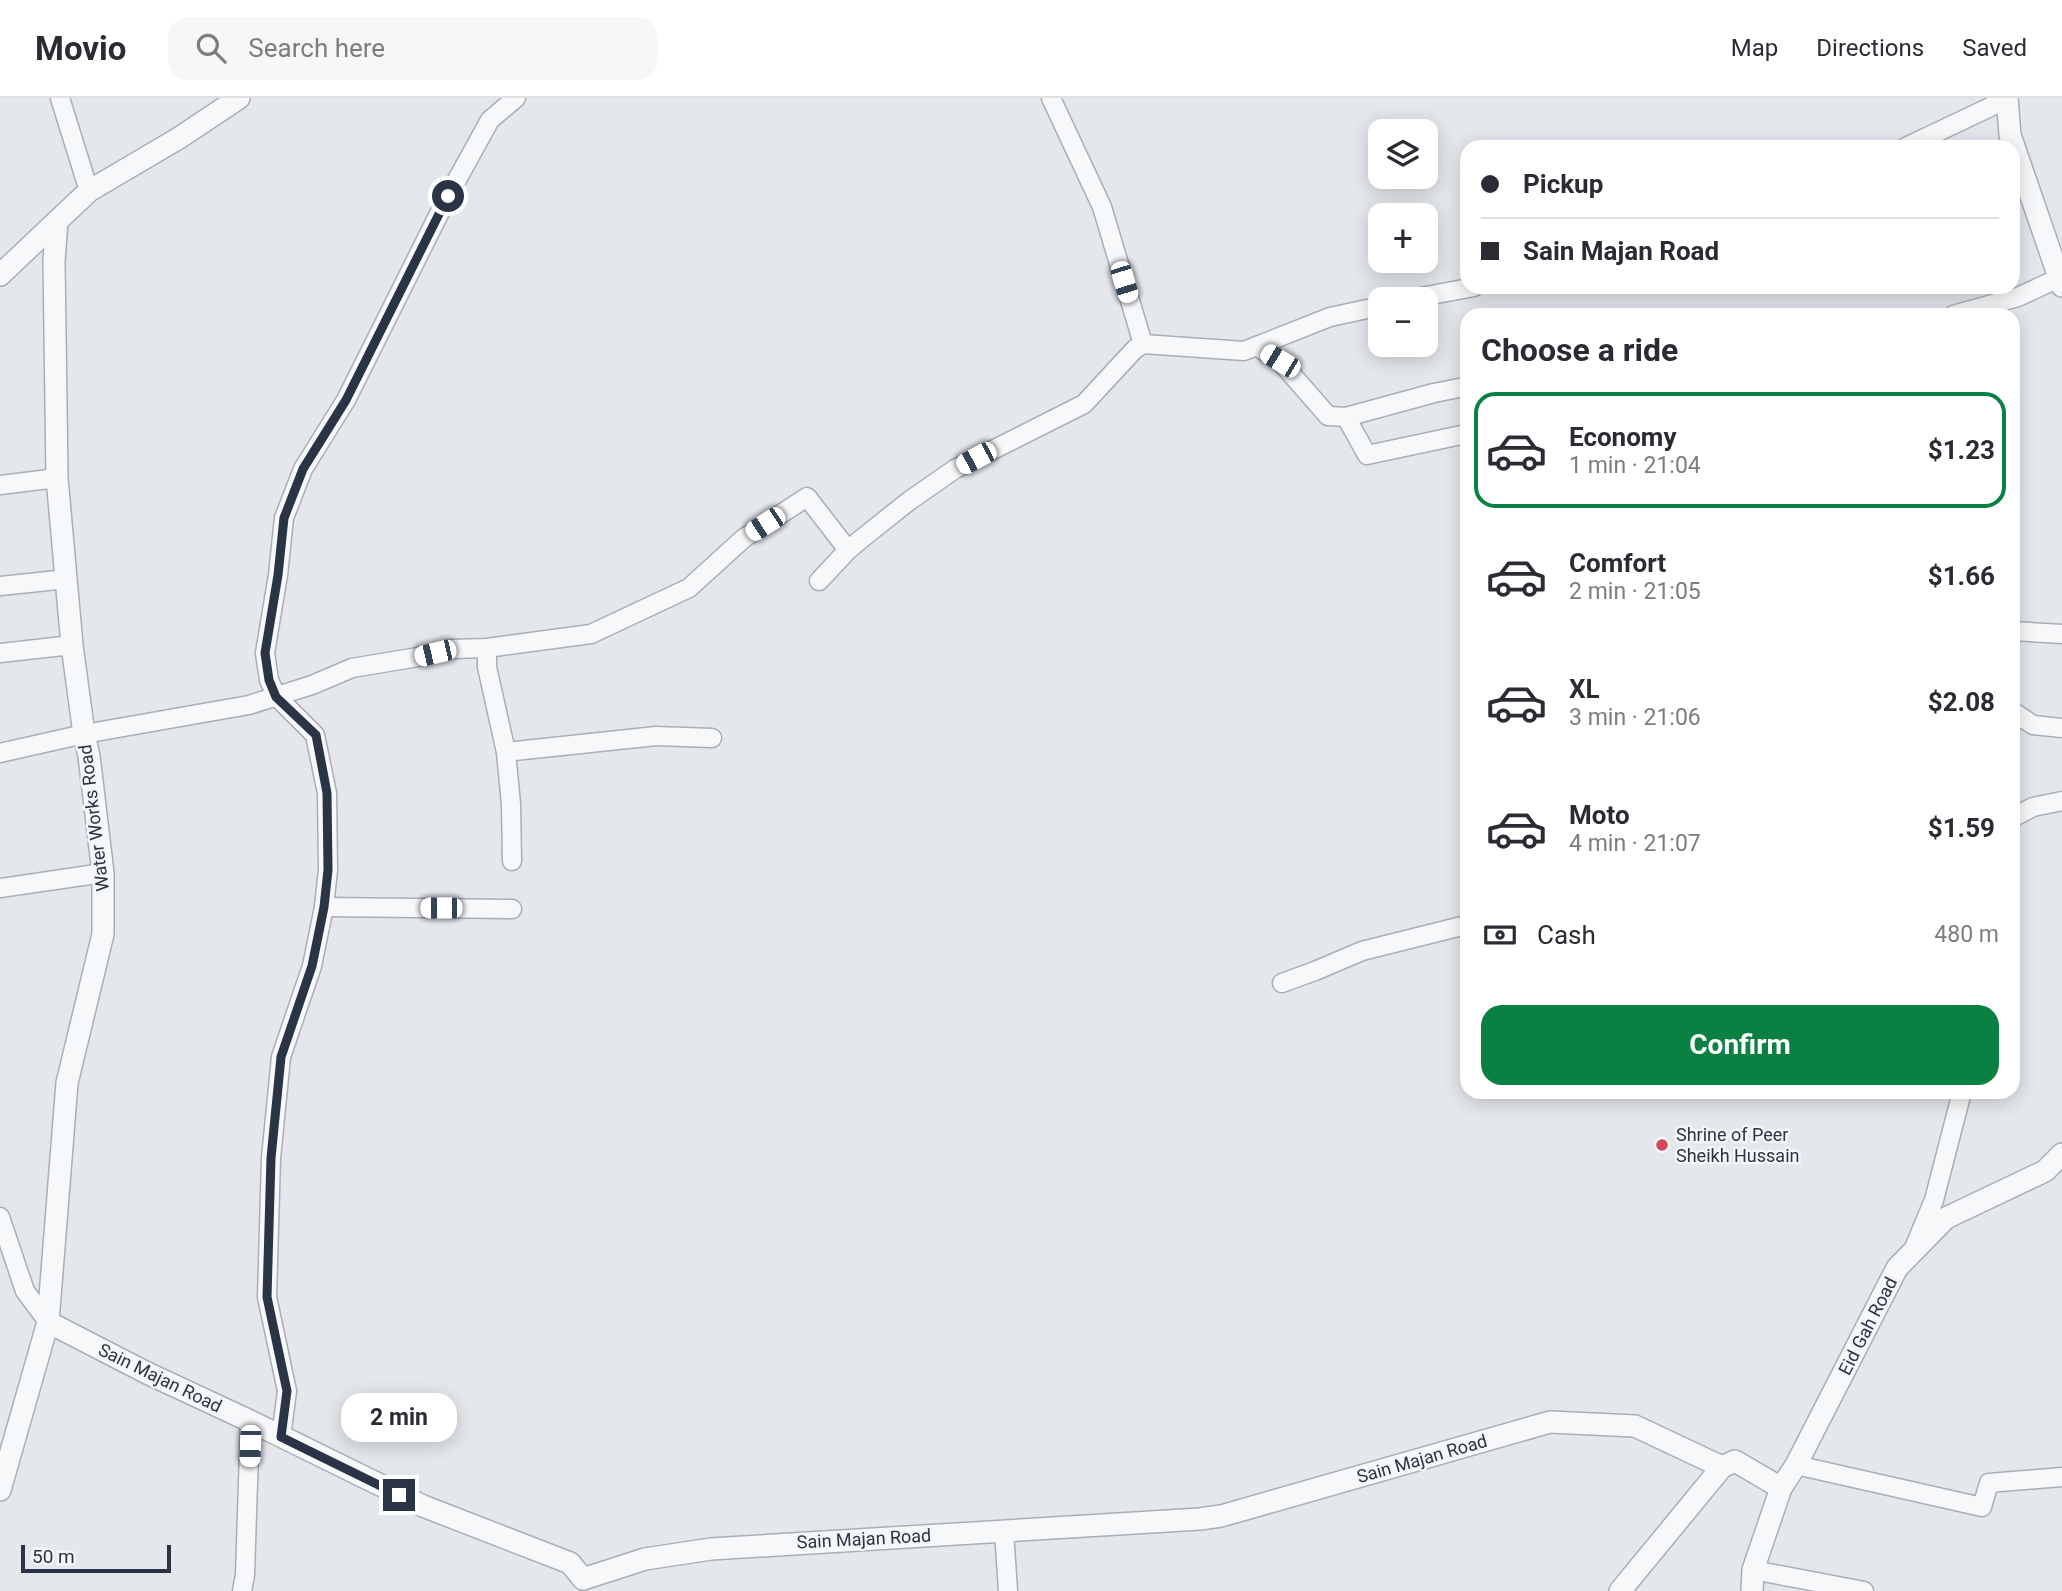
<!DOCTYPE html>
<meta charset="utf-8">
<style>
:root{--surface:#fff;--page:#f7f7f7;--text:#2b2b33;--muted:#7c7c81;--line:#e1e1e2;--accent:#0b8043}
body{margin:0;font-family:Roboto,sans-serif;background:var(--page);color:var(--text);height:100vh;display:flex;flex-direction:column;font-size:26px;white-space:nowrap}
*{box-sizing:border-box;margin:0}
p{font-size:23px;color:var(--muted)}
.icon{flex:none;width:38px;height:38px;fill:none;stroke:currentColor;stroke-width:2;stroke-linecap:round;stroke-linejoin:round}
.map{position:relative;flex:1;overflow:hidden}
.side{position:absolute;left:1460px;top:210px;width:560px;height:791px;display:flex;flex-direction:column;background:var(--surface);border-radius:21px;box-shadow:0 4px 18px #0003}
.side>*{flex:none}
.guide{position:absolute;left:1460px;top:42px;width:560px;height:154px;border-radius:21px;box-shadow:0 4px 18px #0003;display:grid;align-content:center;height:154px;padding:0 21px;background:var(--surface)}
.buttons{position:absolute;left:1368px;top:21px;display:grid;gap:14px}
.buttons a{display:grid;place-items:center;width:70px;height:70px;border-radius:14px;background:var(--surface);box-shadow:0 4px 18px #0003;font-size:35px}
.scale{position:absolute;left:21px;bottom:18px;width:150px;box-sizing:border-box;padding-left:7px;border:4px solid #2b3445;border-top:0;font-size:19px;line-height:24px;white-space:nowrap;color:#2b3445;-webkit-text-stroke:5px #f4f6f9;paint-order:stroke}
.end{position:absolute;width:32px;height:32px;margin:-16px;border:9px solid #2b3445;background:#fff;box-shadow:0 0 0 4px #fff}
.from{border-radius:50%}
.bubble{position:absolute;height:49px;border-radius:21px;background:var(--surface);box-shadow:0 4px 18px #0003;font-size:23px;font-weight:700;line-height:49px;text-align:center}
.car{position:absolute;width:21px;height:42px;margin:-21px -10px;border-radius:9px;box-shadow:0 0 5px 2px #0007;background:linear-gradient(#fff 24%,#345 0 40%,#fff 0 76%,#345 0 86%,#fff 0)}
.guide b{display:flex;align-items:center;gap:24px;height:66px;font-size:26px}
.guide b+b{border-top:2px solid var(--line)}
.guide i{width:18px;height:18px;background:var(--text)}
ul{padding:0;list-style:none}
li{display:flex;align-items:center;gap:21px;height:116px;margin:0 14px 10px;padding:0 7px;border:4px solid transparent;border-radius:21px}
li div{flex:1}
li b{display:block;font-size:26px}
li em{font-style:normal;font-weight:700}
li.selected{border-color:var(--accent)}
li>.icon{width:63px;height:63px;stroke-width:1.5}
h2{padding:0 21px;font-size:32px;line-height:84px}
.pay{display:flex;align-items:center;gap:18px;height:77px;padding:0 21px;font-size:26px}
.pay p{margin-inline-start:auto}
.primary-button{display:flex;gap:14px;margin-top:auto;padding:14px 21px}
.primary-button a{flex:1;height:80px;border-radius:21px;background:var(--accent);color:#fff;font-size:28px;font-weight:700;line-height:80px;text-align:center}
header{display:flex;align-items:center;gap:42px;box-sizing:border-box;height:98px;padding:0 35px;background:var(--surface);border-bottom:2px solid var(--line)}
header strong{font-size:33px}
nav{display:flex;gap:38px;margin-inline-start:auto;font-size:24px}
.search{width:490px;height:63px;background:var(--page);display:flex;align-items:center;gap:18px;box-sizing:border-box;padding:0 24px;border-radius:21px;color:var(--muted);font-size:26px}
.map>svg:first-child{display:block}
.lines{fill:none;stroke-linecap:round;stroke-linejoin:round}
.minor-casing{stroke:#a9aeb7;stroke-width:21}
.tertiary-casing{stroke:#a9aeb7;stroke-width:24}
.minor{stroke:#f7f8fa;stroke-width:18}
.tertiary{stroke:#f7f8fa;stroke-width:21}
.route{stroke:#2b3445;stroke-width:9}
.poi-dot{fill:#d1495b;stroke:#f4f6f9;stroke-width:2.5}
.labels{text-anchor:middle;stroke-width:5;stroke-linejoin:round;paint-order:stroke}
.street-label{font-size:18px;fill:#2b3445;stroke:#f4f6f9}
.poi-label{font-size:18px;fill:#2b3445;stroke:#f4f6f9;text-anchor:start}
</style>
<header>
<strong>Movio</strong>
<div class="search"><svg class="icon" aria-label="search" viewBox="0 0 24 24"><circle cx="10" cy="10" r="6"/><path d="M15 15l6 6"/></svg>Search here</div>
<nav><a>Map</a><a>Directions</a><a>Saved</a></nav>
</header>
<div class="map">
<svg width="2062" height="1493" viewBox="0 0 2062 1493">
<rect width="100%" height="100%" fill="#e4e7ec"/>
<g class="lines">
<g class="minor-casing">
<g id="minor">
<path d="M60 0 89 93"/>
<path d="M1051 0 1102 109 1143 246"/>
<path d="M1906 49 2007 1"/>
<path d="M1410 201 1474 189"/>
<path d="M1953 217 2018 199 2059 180"/>
<path d="M1256 248 1280 263 1328 318 1346 319 1367 357 1466 336"/>
<path d="M1346 319 1434 295 1464 289"/>
<path d="M0 387 57 380"/>
<path d="M819 483 848 452 865 438 909 403 955 371 1084 306 1135 251 1143 246 1244 253 1330 219 1381 208"/>
<path d="M0 488 67 481"/>
<path d="M2012 533 2062 536"/>
<path d="M487 550V569L506 654 511 706 512 763"/>
<path d="M0 555 72 547"/>
<path d="M2012 613 2033 627 2062 630"/>
<path d="M506 654 656 638 712 640"/>
<path d="M0 655 84 636 249 607 312 587 352 570 418 559 452 551 487 550 591 536 689 490 744 440 807 399 848 452"/>
<path d="M2012 720 2033 709 2062 703"/>
<path d="M0 790 103 775"/>
<path d="M324 809 512 811"/>
<path d="M1282 885 1315 873 1362 853 1466 827"/>
<path d="M0 1119 25 1193 48 1224"/>
<path d="M1914 1150 1934 1102 1962 994"/>
<path d="M281 1339 287 1293 267 1199 271 1060 281 959 312 868 324 809 328 772 327 695 315 637 277 599 269 582 265 555 278 477 284 420 303 371 346 302 448 98 490 22 516 0"/>
<path d="M1796 1367 1982 1409 1989 1385 2062 1379"/>
<path d="M1004 1433 1008 1493"/>
<path d="M1753 1472 1864 1493"/>
<path d="M242 1493 245 1477 250 1323"/>
</g>
</g>
<g class="tertiary-casing">
<g id="tertiary">
<path d="M2007 0 2010 37 2062 188"/>
<path d="M0 177 89 93 179 40 239 0"/>
<path d="M48 1224 147 1275 250 1323 423 1408 570 1465 583 1481 645 1461 711 1451 1200 1421 1221 1418 1550 1324 1635 1328 1722 1369"/>
<path d="M0 1392 48 1224 67 985 103 836V775L89 658 84 636 72 547 57 380 54 163 57 123"/>
<path d="M1620 1493 1722 1369 1735 1363 1781 1390"/>
<path d="M1752 1493 1753 1472 1781 1390 1796 1367 1897 1170 1946 1120 2045 1073 2062 1056"/>
</g>
</g>
<use href="#minor" class="minor"/>
<use href="#tertiary" class="tertiary"/>
</g>
<g class="lines">
<path class="route" d="M399 1397 281 1339 287 1293 267 1199 271 1060 281 959 312 868 324 809 328 772 327 695 316 637 276 599 269 582 265 555 278 477 284 420 303 371 346 302 448 98"/>
</g>
<circle class="poi-dot" cx="1662" cy="1047" r="7"/>
<g class="labels">
<g class="street-label">
<text transform="translate(94 720) rotate(-97)" y="6">Water Works Road</text>
<text transform="translate(1868 1228) rotate(-63)" y="6">Eid Gah Road</text>
<text transform="translate(160 1280) rotate(26)" y="6">Sain Majan Road</text>
<text transform="translate(1422 1361) rotate(-16)" y="6">Sain Majan Road</text>
<text transform="translate(864 1441) rotate(-3)" y="6">Sain Majan Road</text>
</g>
<g class="poi-label">
<text x="1676" y="1043">Shrine of Peer<tspan x="1676" dy="21">Sheikh Hussain</tspan></text>
</g>
</g>
</svg>
<div class="buttons">
<a><svg class="icon" aria-label="layers" viewBox="0 0 24 24"><path d="M12 4l9 5-9 5-9-5zM3 14l9 5 9-5"/></svg></a>
<a>+</a>
<a>−</a>
</div>
<div class="scale">50 m</div>
<i class="end from" style="left:448px;top:98px"></i>
<i class="end" style="left:399px;top:1397px"></i>
<div class="bubble" style="left:341px;top:1295px;width:116px">2 min</div>
<i class="car" style="left:1124px;top:184px;rotate:163deg"></i>
<i class="car" style="left:1280px;top:263px;rotate:301deg"></i>
<i class="car" style="left:976px;top:360px;rotate:242deg"></i>
<i class="car" style="left:765px;top:426px;rotate:237deg"></i>
<i class="car" style="left:435px;top:555px;rotate:257deg"></i>
<i class="car" style="left:441px;top:810px;rotate:270deg"></i>
<i class="car" style="left:250px;top:1348px;rotate:182deg"></i>
<div class="guide">
<b><i class="from"></i>Pickup</b>
<b><i></i>Sain Majan Road</b>
</div>
<section class="side">
<h2>Choose a ride</h2>
<ul>
<li class="selected"><svg class="icon" aria-label="car" viewBox="0 0 24 24"><path d="M5 17H2v-5l4-1 3-4h7l3 4 3 1v5h-3M9 17h6M6 11h13"/><circle cx="7" cy="17" r="2"/><circle cx="17" cy="17" r="2"/></svg><div><b>Economy</b><p>1 min · 21:04</p></div><em>$1.23</em></li>
<li><svg class="icon" aria-label="car" viewBox="0 0 24 24"><path d="M5 17H2v-5l4-1 3-4h7l3 4 3 1v5h-3M9 17h6M6 11h13"/><circle cx="7" cy="17" r="2"/><circle cx="17" cy="17" r="2"/></svg><div><b>Comfort</b><p>2 min · 21:05</p></div><em>$1.66</em></li>
<li><svg class="icon" aria-label="car" viewBox="0 0 24 24"><path d="M5 17H2v-5l4-1 3-4h7l3 4 3 1v5h-3M9 17h6M6 11h13"/><circle cx="7" cy="17" r="2"/><circle cx="17" cy="17" r="2"/></svg><div><b>XL</b><p>3 min · 21:06</p></div><em>$2.08</em></li>
<li><svg class="icon" aria-label="car" viewBox="0 0 24 24"><path d="M5 17H2v-5l4-1 3-4h7l3 4 3 1v5h-3M9 17h6M6 11h13"/><circle cx="7" cy="17" r="2"/><circle cx="17" cy="17" r="2"/></svg><div><b>Moto</b><p>4 min · 21:07</p></div><em>$1.59</em></li>
</ul>
<div class="pay"><svg class="icon" aria-label="cash" viewBox="0 0 24 24"><path d="M3 7h18v10H3z"/><circle cx="12" cy="12" r="2"/></svg>Cash<p>480 m</p></div>
<div class="primary-button"><a>Confirm</a></div>
</section>
</div>
